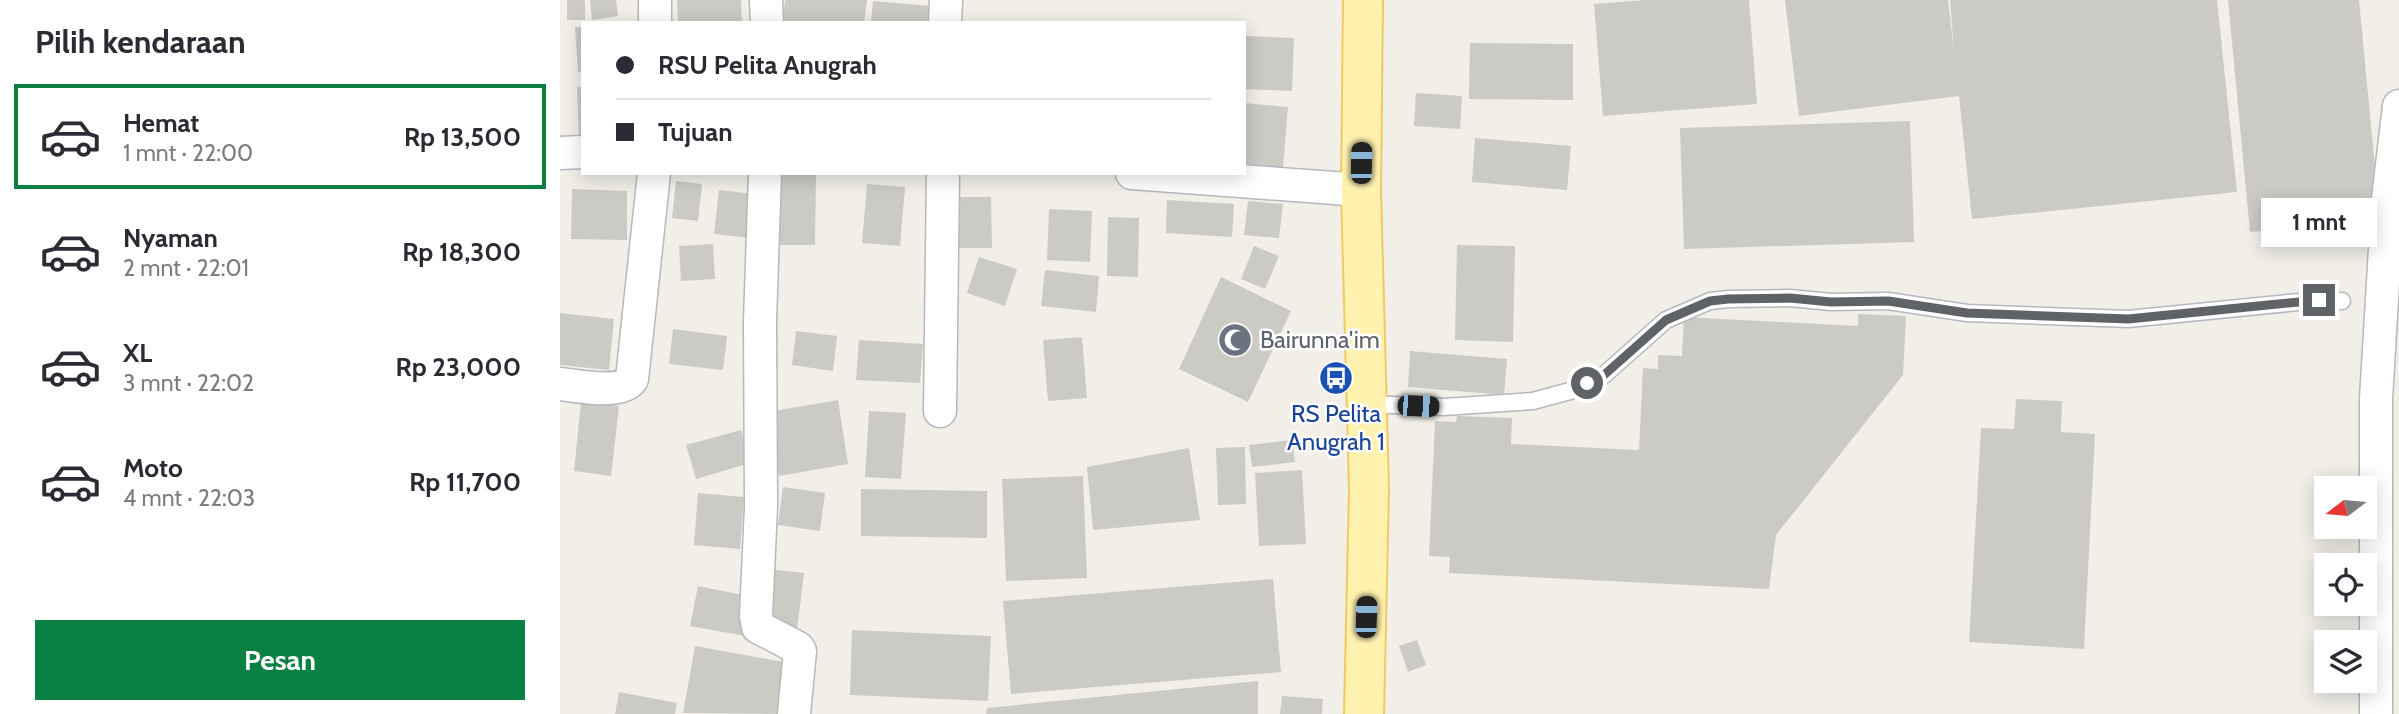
<!DOCTYPE html>
<html lang="id">
<meta charset="utf-8">
<style>
:root{--surface:#fff;--page:#f7f7f7;--text:#2b2b33;--muted:#7c7c81;--line:#e1e1e2;--accent:#0b8043}
body{margin:0;font-family:Cabin,sans-serif;background:var(--page);color:var(--text);height:100vh;display:flex;flex-direction:column;font-size:26px;white-space:nowrap}
*{box-sizing:border-box;margin:0}
p{font-size:23px;color:var(--muted)}
.icon{flex:none;width:38px;height:38px;fill:none;stroke:currentColor;stroke-width:2;stroke-linecap:round;stroke-linejoin:round}
.map{position:relative;flex:1;overflow:hidden}
.sheet{display:flex;flex-direction:column;background:var(--surface);width:560px}
.sheet>*{flex:none}
.guide{position:absolute;left:21px;top:21px;width:665px;height:154px;border-radius:0px;box-shadow:0 4px 18px #0003;display:grid;align-content:center;height:154px;padding:0 35px;background:var(--surface)}
.needle{width:46px;rotate:254deg}
.controls{position:absolute;left:1754px;top:476px;display:grid;gap:14px}
.controls a{display:grid;place-items:center;width:63px;height:63px;border-radius:0px;background:var(--surface);box-shadow:0 4px 18px #0003;font-size:35px}
.end{position:absolute;width:32px;height:32px;margin:-16px;border:9px solid #5f6368;background:#fff;box-shadow:0 0 0 4px #fff}
.from{border-radius:50%}
.bubble{position:absolute;height:49px;border-radius:0px;background:var(--surface);box-shadow:0 4px 18px #0003;font-size:23px;font-weight:800;line-height:49px;text-align:center}
.car{position:absolute;width:21px;height:42px;margin:-21px -10px;border-radius:9px;box-shadow:0 0 5px 2px #0007;background:linear-gradient(#222 24%,#8ab4d8 0 40%,#222 0 76%,#8ab4d8 0 86%,#222 0)}
.guide b{display:flex;align-items:center;gap:24px;height:66px;font-size:26px}
.guide b+b{border-top:2px solid var(--line)}
.guide i{width:18px;height:18px;background:var(--text)}
ul{padding:0;list-style:none}
li{display:flex;align-items:center;gap:21px;height:105px;margin:0 14px 10px;padding:0 21px;border:4px solid transparent;border-radius:0px}
li div{flex:1}
li b{display:block;font-size:26px}
li em{font-style:normal;font-weight:800}
li.selected{border-color:var(--accent)}
li>.icon{width:63px;height:63px;stroke-width:1.5}
h2{padding:0 35px;font-size:32px;line-height:84px}
.action{display:flex;gap:14px;margin-top:auto;padding:14px 35px}
.action a{flex:1;height:80px;border-radius:0px;background:var(--accent);color:#fff;font-size:28px;font-weight:800;line-height:80px;text-align:center}
main{display:flex;flex:1;min-height:0}
.map>svg:first-child{display:block}
.building{fill:#cccac5}
.lines{fill:none;stroke-linecap:round;stroke-linejoin:round}
.service-casing{stroke:#b5b8bc;stroke-width:19}
.minor-casing{stroke:#b5b8bc;stroke-width:35}
.primary-casing{stroke:#f2c960;stroke-width:42}
.service{stroke:#fff;stroke-width:16}
.minor{stroke:#fff;stroke-width:32}
.primary{stroke:#fff2af;stroke-width:38}
.route{stroke:#5f6368;stroke-width:9}
.labels{text-anchor:middle;stroke-width:5;stroke-linejoin:round;paint-order:stroke}
.worship-label{font-size:24px;fill:#5b616d;stroke:#fff;text-anchor:start}
.transit-label{font-size:24px;fill:#164399;stroke:#fff}
</style>
<main>
<section class="sheet">
<h2>Pilih kendaraan</h2>
<ul>
<li class="selected"><svg class="icon" aria-label="car" viewBox="0 0 24 24"><path d="M5 17H2v-5l4-1 3-4h7l3 4 3 1v5h-3M9 17h6M6 11h13"/><circle cx="7" cy="17" r="2"/><circle cx="17" cy="17" r="2"/></svg><div><b>Hemat</b><p>1 mnt · 22:00</p></div><em>Rp 13,500</em></li>
<li><svg class="icon" aria-label="car" viewBox="0 0 24 24"><path d="M5 17H2v-5l4-1 3-4h7l3 4 3 1v5h-3M9 17h6M6 11h13"/><circle cx="7" cy="17" r="2"/><circle cx="17" cy="17" r="2"/></svg><div><b>Nyaman</b><p>2 mnt · 22:01</p></div><em>Rp 18,300</em></li>
<li><svg class="icon" aria-label="car" viewBox="0 0 24 24"><path d="M5 17H2v-5l4-1 3-4h7l3 4 3 1v5h-3M9 17h6M6 11h13"/><circle cx="7" cy="17" r="2"/><circle cx="17" cy="17" r="2"/></svg><div><b>XL</b><p>3 mnt · 22:02</p></div><em>Rp 23,000</em></li>
<li><svg class="icon" aria-label="car" viewBox="0 0 24 24"><path d="M5 17H2v-5l4-1 3-4h7l3 4 3 1v5h-3M9 17h6M6 11h13"/><circle cx="7" cy="17" r="2"/><circle cx="17" cy="17" r="2"/></svg><div><b>Moto</b><p>4 mnt · 22:03</p></div><em>Rp 11,700</em></li>
</ul>
<div class="action"><a>Pesan</a></div>
</section>
<div class="map">
<svg width="1839" height="714" viewBox="0 0 1839 714">
<rect width="100%" height="100%" fill="#f1efe8"/>
<g class="building">
<rect x="7" y="0" width="18" height="20"/>
<path d="M30 0H56L58 16 32 20Z"/>
<path d="M117 0H181L182 23H118Z"/>
<path d="M225 0H307L304 23H223Z"/>
<path d="M1086 0H1189L1197 104 1043 116 1034 4Z"/>
<path d="M1225 0H1388L1394 52 1390 0H1657L1677 192 1412 219 1399 96 1239 116Z"/>
<path d="M1668 0H1799L1820 220 1690 232Z"/>
<path d="M313 1 382 7 381 23H311Z"/>
<path d="M15 27H23V72H18Z"/>
<path d="M684 36 734 38 732 91 684 89Z"/>
<path d="M910 43 1013 44V100L909 99Z"/>
<path d="M17 87H23V141H19Z"/>
<path d="M856 93 902 96 900 129 854 126Z"/>
<path d="M684 103 728 107 722 180 684 173Z"/>
<path d="M1350 121 1354 242 1124 249 1120 128Z"/>
<path d="M915 138 1011 146 1007 190 912 182Z"/>
<path d="M219 174H256L255 245H219Z"/>
<path d="M116 181 142 184 138 221 112 218Z"/>
<path d="M307 184 345 187 340 246 302 243Z"/>
<path d="M12 189 67 191V240L11 239Z"/>
<path d="M159 190 203 195 198 239 154 234Z"/>
<path d="M398 197H431L432 248H399Z"/>
<path d="M607 200 674 204 672 237 606 233Z"/>
<path d="M688 201 723 204 719 238 684 235Z"/>
<path d="M489 209 532 211 530 262 487 260Z"/>
<path d="M548 217 579 218 578 277 547 276Z"/>
<path d="M153 244 155 279 121 281 119 246Z"/>
<path d="M897 245 955 246 953 342 895 340Z"/>
<path d="M694 246 719 256 705 289 681 279Z"/>
<path d="M419 257 457 269 445 306 407 293Z"/>
<path d="M485 270 539 276 536 312 481 306Z"/>
<path d="M661 277 731 311 688 402 619 369Z"/>
<path d="M0 313 54 319 49 370 0 365Z"/>
<path d="M1298 314 1346 316 1343 375 1216 535 1209 589 889 573 890 557 869 556 875 421 896 422 897 416 952 418 951 444 1079 450 1083 368 1098 369V355L1122 356 1124 317 1298 326Z"/>
<path d="M113 329 167 336 163 370 109 364Z"/>
<path d="M236 331 277 336 273 371 232 365Z"/>
<path d="M522 337 527 398 488 401 483 340Z"/>
<path d="M299 340 363 344 360 383 296 380Z"/>
<path d="M850 351 947 359 944 395 848 387Z"/>
<path d="M1456 399 1502 401 1501 432 1535 434 1524 649 1409 642 1421 428 1454 429Z"/>
<path d="M278 400 288 464 219 476 208 412Z"/>
<path d="M21 402 59 406 51 476 14 471Z"/>
<path d="M309 411 346 413 341 479 305 477Z"/>
<path d="M181 430 190 463 136 479 126 445Z"/>
<path d="M732 440 735 462 692 467 689 445Z"/>
<path d="M685 447 686 504 658 505 656 448Z"/>
<path d="M629 448 640 520 533 530 527 467Z"/>
<path d="M742 470 746 544 699 546 695 473Z"/>
<path d="M523 476 527 578 446 581 442 479Z"/>
<path d="M223 487 265 493 260 531 218 525Z"/>
<path d="M301 489 427 491V538L301 536Z"/>
<path d="M138 493 184 497 180 549 134 545Z"/>
<path d="M208 569 244 573 237 631 202 626Z"/>
<path d="M713 579 721 672 451 694 443 601Z"/>
<path d="M138 586 193 597 186 636 130 626Z"/>
<path d="M292 630 431 636 428 701 290 695Z"/>
<path d="M857 640 866 665 848 672 839 646Z"/>
<path d="M135 646 235 664 226 714 123 713Z"/>
<path d="M698 681V714H426L427 708Z"/>
<path d="M59 692 117 703 115 714H55Z"/>
<path d="M722 696 763 699 762 714H720Z"/>
</g>
<g class="lines">
<g class="service-casing">
<path id="service" d="M806 404 884 407 973 401 1010 391 1044 375 1106 320 1150 301 1168 299 1230 298 1271 302 1328 301 1407 313 1568 319 1759 300 1782 301"/>
</g>
<g class="minor-casing">
<g id="minor">
<path d="M95 0V23"/>
<path d="M206 0 207 23"/>
<path d="M385 23 386 0"/>
<path d="M0 153 23 152"/>
<path d="M205 173 200 321 201 507 196 616 198 627 238 648 240 651 234 714"/>
<path d="M572 173 801 190"/>
<path d="M0 384C19 386 61 395 72 379L94 173"/>
<path d="M380 411 383 173"/>
<path d="M1816 714V399L1828 199 1839 106"/>
</g>
</g>
<g class="primary-casing">
<path id="primary" d="M803 0 801 190 809 489 804 714"/>
</g>
<use href="#service" class="service"/>
<use href="#minor" class="minor"/>
<use href="#primary" class="primary"/>
</g>
<g class="lines">
<path class="route" d="M1027 383 1044 375 1106 320 1150 301 1168 299 1230 298 1271 302 1328 301 1407 313 1568 319 1759 300"/>
</g>
<defs>
<g id="mosque-disc" transform="scale(1.75)"><circle r="9.5" fill="#6b7280" stroke="#fff"/><path d="M3.5-4.9A6 6 0 1 0 3.5 4.9A5 5 0 1 1 3.5-4.9Z" fill="#fff"/></g>
<g id="bus-disc" transform="scale(1.75)"><circle r="9.5" fill="#1a4fb4" stroke="#fff"/><path d="M-5-6H5V4H4V6H2V4H-2V6H-4V4H-5ZM-3.5-4V0h7V-4ZM-3.5 1.2v1.5H-2V1.2ZM2 1.2v1.5H3.5V1.2Z" fill="#fff"/></g>
</defs>
<g fill-rule="evenodd">
<use href="#mosque-disc" x="675" y="340"/>
<use href="#bus-disc" x="776" y="378"/>
</g>
<g class="labels">
<g class="worship-label">
<text x="700" y="348">Bairunna'im</text>
</g>
<g class="transit-label">
<text x="776" y="422">RS Pelita<tspan x="776" dy="28">Anugrah 1</tspan></text>
</g>
</g>
</svg>
<div class="controls">
<a><svg class="needle" viewBox="-14 -14 28 28"><path d="M0-13l5 13h-10z" fill="#e53935"/><path d="M0 13l5-13h-10z" fill="#7c7c81"/></svg></a>
<a><svg class="icon" aria-label="locate" viewBox="0 0 24 24"><circle cx="12" cy="12" r="6"/><path d="M12 2v4M12 18v4M2 12h4M18 12h4"/></svg></a>
<a><svg class="icon" aria-label="layers" viewBox="0 0 24 24"><path d="M12 4l9 5-9 5-9-5zM3 14l9 5 9-5"/></svg></a>
</div>
<i class="end from" style="left:1027px;top:383px"></i>
<i class="end" style="left:1759px;top:300px"></i>
<div class="bubble" style="left:1701px;top:198px;width:116px">1 mnt</div>
<i class="car" style="left:801px;top:163px;rotate:1deg"></i>
<i class="car" style="left:858px;top:406px;rotate:92deg"></i>
<i class="car" style="left:806px;top:617px;rotate:2deg"></i>
<div class="guide">
<b><i class="from"></i>RSU Pelita Anugrah</b>
<b><i></i>Tujuan</b>
</div>
</div>
</main>
